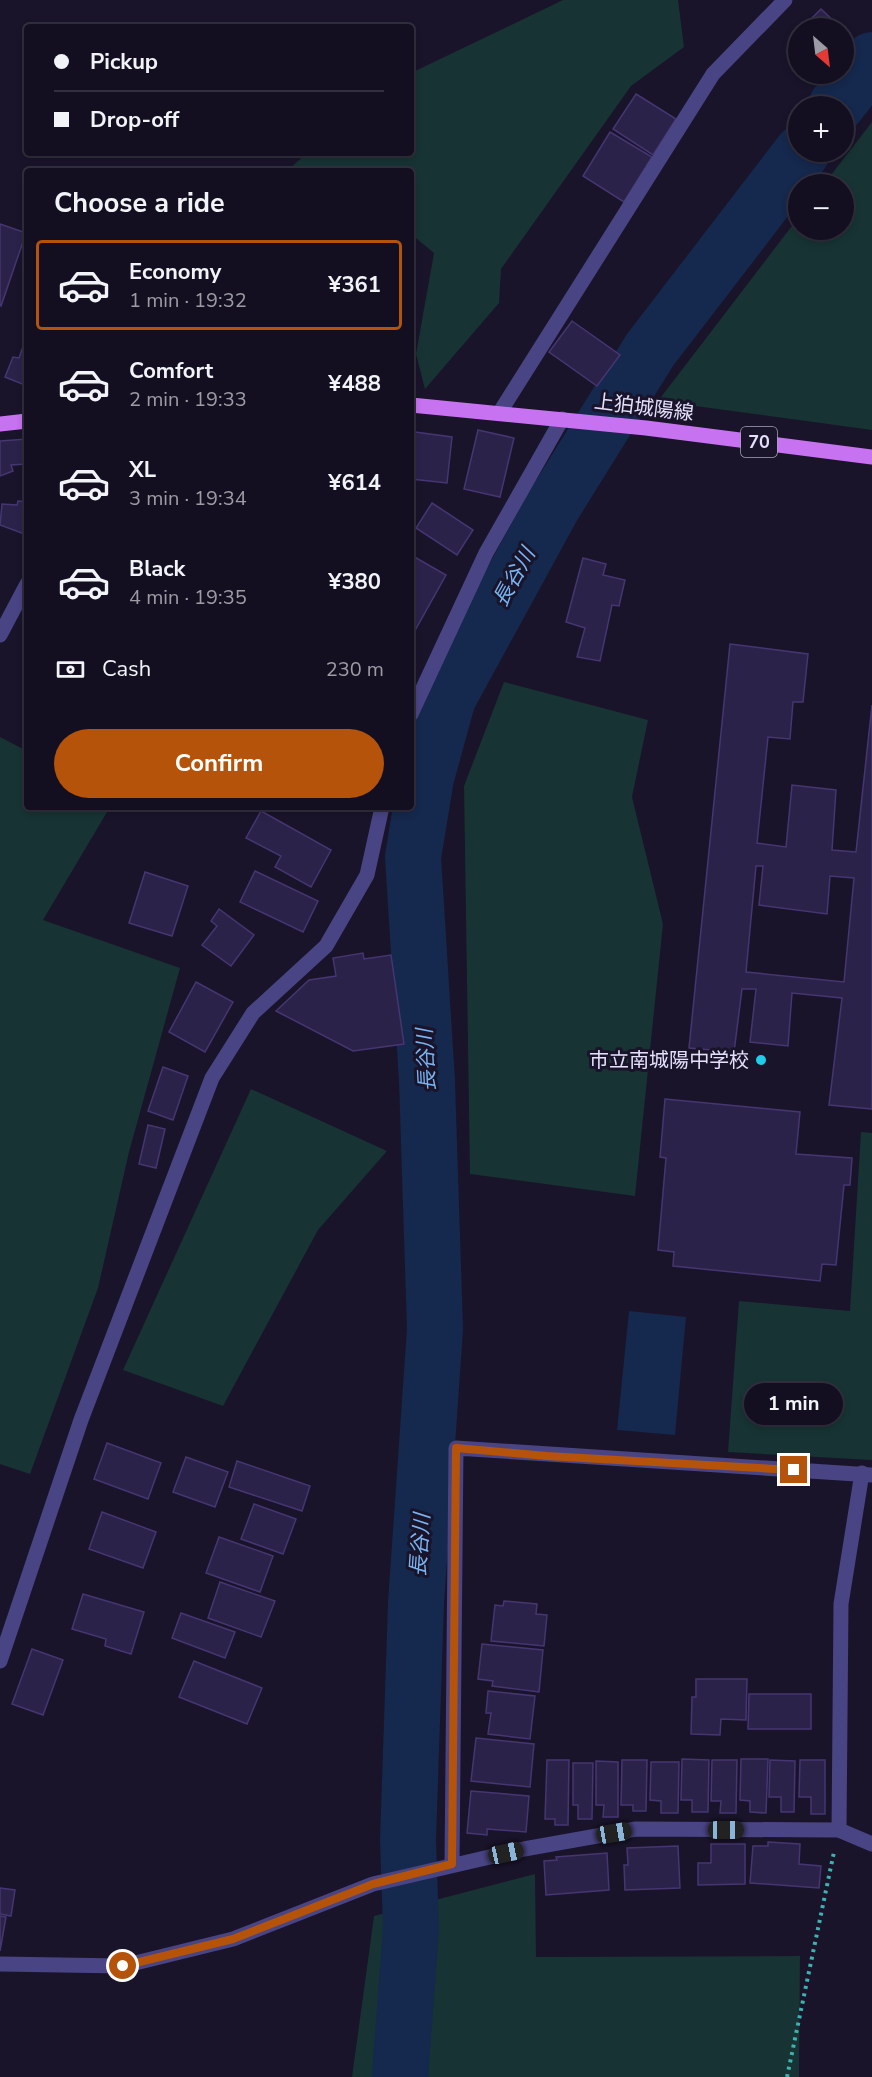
<!DOCTYPE html>
<meta charset="utf-8">
<style>
:root{--surface:#130f20;--page:#1c1829;--text:#f1f3f6;--muted:#9d9ca5;--line:#322f3e;--accent:#b45309}
body{margin:0;font-family:"Nunito Sans","Noto Sans JP",sans-serif;background:var(--page);color:var(--text);height:100vh;display:flex;flex-direction:column;font-size:22px;white-space:nowrap}
*{box-sizing:border-box;margin:0}
p{font-size:20px;color:var(--muted)}
.icon{flex:none;width:33px;height:33px;fill:none;stroke:currentColor;stroke-width:2;stroke-linecap:round;stroke-linejoin:round}
.map{position:relative;flex:1;overflow:hidden}
.panel{position:absolute;left:24px;top:168px;width:390px;height:642px;display:flex;flex-direction:column;background:var(--surface);border-radius:6px;box-shadow:0 3px 9px #0003,0 0 0 2px var(--line)}
.panel>*{flex:none}
.top-card{position:absolute;left:24px;top:24px;width:390px;height:132px;border-radius:6px;box-shadow:0 3px 9px #0003,0 0 0 2px var(--line);display:grid;align-content:center;height:132px;padding:0 30px;background:var(--surface)}
.needle{width:39px;rotate:152deg}
.controls{position:absolute;left:788px;top:18px;display:grid;gap:12px}
.controls a{display:grid;place-items:center;width:66px;height:66px;border-radius:50%;background:var(--surface);box-shadow:0 3px 9px #0003,0 0 0 2px var(--line);font-size:30px}
.end{position:absolute;width:27px;height:27px;margin:-14px;border:8px solid #b45309;background:#fff;box-shadow:0 0 0 3px #fff}
.from{border-radius:50%}
.bubble{position:absolute;height:42px;border-radius:21px;background:var(--surface);box-shadow:0 3px 9px #0003,0 0 0 2px var(--line);font-size:20px;font-weight:700;line-height:42px;text-align:center}
.car{position:absolute;width:18px;height:36px;margin:-18px -9px;border-radius:8px;box-shadow:0 0 4px 2px #0007;background:linear-gradient(#222 24%,#8ab4d8 0 40%,#222 0 76%,#8ab4d8 0 86%,#222 0)}
.top-card b{display:flex;align-items:center;gap:21px;height:57px;font-size:22px}
.top-card b+b{border-top:2px solid var(--line)}
.top-card i{width:15px;height:15px;background:var(--text)}
ul{padding:0;list-style:none}
li{display:flex;align-items:center;gap:18px;height:90px;margin:0 12px 9px;padding:0 18px;border:3px solid transparent;border-radius:6px}
li div{flex:1}
li b{display:block;font-size:22px}
li em{font-style:normal;font-weight:700}
li.selected{border-color:var(--accent)}
li>.icon{width:54px;height:54px;stroke-width:1.5}
h2{padding:0 30px;font-size:27px;line-height:72px}
.pay{display:flex;align-items:center;gap:15px;height:66px;padding:0 30px;font-size:22px}
.pay p{margin-inline-start:auto}
.primary-button{display:flex;gap:12px;margin-top:auto;padding:12px 30px}
.primary-button a{flex:1;height:69px;border-radius:36px;background:var(--accent);color:#fff;font-size:24px;font-weight:700;line-height:69px;text-align:center}
.map>svg:first-child{display:block}
.green{fill:#173333}
.water{fill:#15284d}
.lines{fill:none;stroke-linecap:round;stroke-linejoin:round}
.river{stroke:#15284d;stroke-width:56}
.building{fill:#2b2249;stroke:#453672;stroke-width:1.5;fill-rule:evenodd}
.path{stroke:#3eb2b0;stroke-width:4;stroke-dasharray:3 4.5;stroke-linecap:butt}
.minor{stroke:#494484;stroke-width:15}
.primary{stroke:#c772f1;stroke-width:15}
.route{stroke:#b45309;stroke-width:8}
.poi-dot{fill:#1fcce9;stroke:#19142a;stroke-width:2}
.labels{text-anchor:middle;stroke-width:6;stroke-linejoin:round;paint-order:stroke}
.shield{fill:#19142a;stroke:#a7a3bd;stroke-width:1.5}
.shield-label{font-size:18px;font-weight:bold;fill:#e4e0fc}
.street-label{font-size:20px;fill:#e4e0fc;stroke:#19142a}
.poi-label{font-size:20px;fill:#e4e0fc;stroke:#19142a;text-anchor:end}
.water-label{font-size:21px;font-style:italic;fill:#78b4f2;stroke:#19142a}
</style>
<div class="map">
<svg width="872" height="2077" viewBox="0 0 872 2077">
<rect width="100%" height="100%" fill="#19142a"/>
<g class="green">
<path d="M563 0H678L684 47 631 86 501 269 499 303 425 389 416 354 434 253 411 234V171H287L307 153H411V73Z"/>
<path d="M872 122V430L658 401 798 218V230H843V184H824Z"/>
<path d="M504 682 648 720 632 797 663 924 635 1196 470 1174 464 786Z"/>
<path d="M0 737 27 751V807H110L43 920 180 968 129 1152 98 1288 30 1474 0 1464Z"/>
<path d="M251 1089 387 1151 318 1230 223 1406 123 1370Z"/>
<path d="M861 1132 872 1133V1460L728 1452 739 1301 850 1311Z"/>
<path d="M535 1874 536 1957 800 1956 799 2077H352L374 1916Z"/>
</g>
<path class="water" d="M629 1311 686 1317 675 1435 617 1430Z"/>
<g class="lines">
<g class="river">
<path d="M836 106 872 60"/>
<path d="M400 2077 411 1928 408 1840 416 1603 435 1329 427 1081 413 857 426 778 448 698 553 506 650 350 802 152"/>
</g>
</g>
<g class="building">
<path d="M821 9 841 28H802Z"/>
<path d="M798 33V48L790 40Z"/>
<path d="M636 94 676 119 653 155 613 129Z"/>
<path d="M610 132 652 157 624 202 583 176Z"/>
<path d="M0 224 26 233 1 306 0 305Z"/>
<path d="M572 321 620 355 597 386 549 352Z"/>
<path d="M25 341 27 342V386L5 377 13 357 19 358Z"/>
<path d="M478 430 514 438 500 497 464 489Z"/>
<path d="M415 432 452 437 447 483 411 479Z"/>
<path d="M27 439V464L11 465 13 471 0 476V441Z"/>
<path d="M18 501 27 502V535L0 525 2 504 17 505Z"/>
<path d="M432 503 473 530 457 555 416 528Z"/>
<path d="M411 555 446 575 413 634 411 632Z"/>
<path d="M583 558 606 564 603 575 625 580 619 606 612 605 600 661 577 657 585 628 566 622Z"/>
<path d="M730 644 808 654 803 702H793L790 739 768 737 757 843 786 847 792 785 836 790 832 850 856 852 872 705V1109L829 1105 842 998 792 993 788 1046 750 1042 756 989H742L734 1052 689 1048ZM756 866H763L759 905 827 914 830 876 854 878 844 982 746 972Z"/>
<path d="M261 811 331 850 311 887 275 867 281 856 246 838Z"/>
<path d="M255 871 318 901 303 932 240 902Z"/>
<path d="M145 872 188 886 172 936 129 923Z"/>
<path d="M219 909 254 935 231 966 202 945 217 926 211 921Z"/>
<path d="M363 953 364 959 391 955 404 1044 353 1051 276 1011 309 980 336 976 333 958Z"/>
<path d="M196 982 233 1002 205 1052 169 1032Z"/>
<path d="M163 1067 188 1076 173 1120 148 1111Z"/>
<path d="M665 1099 800 1112 796 1154 852 1158 850 1185H844L836 1265 822 1264 820 1281 673 1266 674 1252 658 1250 666 1158 660 1157Z"/>
<path d="M148 1125 165 1129 156 1168 139 1164Z"/>
<path d="M107 1443 161 1463 148 1499 94 1479Z"/>
<path d="M186 1457 228 1472 215 1507 173 1492Z"/>
<path d="M237 1461 310 1486 302 1511 229 1487Z"/>
<path d="M254 1504 296 1519 283 1554 241 1539Z"/>
<path d="M102 1512 156 1532 143 1568 89 1549Z"/>
<path d="M219 1537 273 1556 260 1592 206 1573Z"/>
<path d="M220 1582 275 1601 261 1637 208 1618Z"/>
<path d="M83 1594 144 1612 131 1654 105 1646 106 1639 72 1629Z"/>
<path d="M504 1601 537 1604 536 1614 547 1615 544 1646 491 1641 495 1605 503 1606Z"/>
<path d="M181 1613 235 1632 225 1658 172 1638Z"/>
<path d="M482 1644 543 1650 539 1692 492 1686 493 1681 478 1679Z"/>
<path d="M32 1649 63 1660 43 1715 12 1704Z"/>
<path d="M194 1661 262 1688 247 1724 179 1697Z"/>
<path d="M696 1679H747L746 1720 721 1719 720 1735 691 1734 692 1697H696Z"/>
<path d="M488 1691 535 1696 530 1739 488 1734 491 1713H486Z"/>
<path d="M749 1694H811V1729H748Z"/>
<path d="M476 1738 534 1744 530 1787 471 1781Z"/>
<path d="M682 1759 709 1760 708 1812H692V1800H681Z"/>
<path d="M741 1759H768L766 1813 750 1812V1801L740 1800Z"/>
<path d="M547 1760H569L568 1825H555V1819H545Z"/>
<path d="M622 1760H647L646 1811H633V1805H621Z"/>
<path d="M712 1760H737L736 1813H720L721 1801H711Z"/>
<path d="M770 1760 795 1761 794 1812H781V1797H769Z"/>
<path d="M800 1760H825V1814H811V1797H799Z"/>
<path d="M596 1761 618 1762V1817H603L604 1805H596Z"/>
<path d="M651 1762H679L678 1813H661V1801L650 1800Z"/>
<path d="M573 1763H593L592 1819H578V1805H573Z"/>
<path d="M471 1791 529 1796 526 1832 487 1829V1835L467 1833Z"/>
<path d="M768 1842 800 1844 799 1864 821 1866 819 1888 750 1883 753 1846H768Z"/>
<path d="M711 1844H745V1884L698 1885V1863H711Z"/>
<path d="M678 1846 680 1888 625 1890 624 1865H628L627 1848Z"/>
<path d="M607 1853 609 1890 546 1895 544 1861 557 1860 556 1857Z"/>
<path d="M0 1888 15 1890 11 1916 0 1914Z"/>
<path d="M0 1916 6 1917 0 1951Z"/>
</g>
<g class="lines">
<path class="path" d="M787 2077 834 1852"/>
<g class="minor">
<path d="M500 412 713 74 785 0"/>
<path d="M0 635 27 584"/>
<path d="M411 714 486 553 562 419"/>
<path d="M0 1661 81 1420 212 1078 253 1013 326 946 367 875 382 807"/>
<path d="M839 1830 841 1604 862 1473"/>
<path d="M452 1864 456 1448 872 1475"/>
<path d="M0 1964 123 1966 233 1939 373 1884 524 1849 636 1829 839 1830 872 1844"/>
</g>
<g class="primary">
<path d="M411 405 646 428 872 457"/>
<path d="M0 424 27 421"/>
</g>
</g>
<g class="lines">
<path class="route" d="M123 1966 233 1939 373 1884 452 1864 456 1448 547 1456 794 1470"/>
</g>
<circle class="poi-dot" cx="761" cy="1060" r="6"/>
<g class="labels">
<rect class="shield" x="741" y="427" width="36" height="30" rx="4.5"/>
<g class="shield-label">
<text x="759" y="448">70</text>
</g>
<g class="street-label">
<text transform="translate(644 407) rotate(7)" y="7">上狛城陽線</text>
</g>
<g class="poi-label">
<text x="749" y="1067">市立南城陽中学校</text>
</g>
<g class="water-label">
<text transform="translate(514 577) rotate(-61)" y="7">長谷川</text>
<text transform="translate(426 1060) rotate(-93)" y="7">長谷川</text>
<text transform="translate(420 1545) rotate(-86)" y="7">長谷川</text>
</g>
</g>
</svg>
<div class="controls">
<a><svg class="needle" viewBox="-14 -14 28 28"><path d="M0-13l5 13h-10z" fill="#e53935"/><path d="M0 13l5-13h-10z" fill="#9d9ca5"/></svg></a>
<a>+</a>
<a>−</a>
</div>
<i class="end from" style="left:123px;top:1966px"></i>
<i class="end" style="left:794px;top:1470px"></i>
<div class="bubble" style="left:744px;top:1383px;width:99px">1 min</div>
<i class="car" style="left:726px;top:1830px;rotate:90deg"></i>
<i class="car" style="left:614px;top:1833px;rotate:80deg"></i>
<i class="car" style="left:506px;top:1853px;rotate:78deg"></i>
<div class="top-card">
<b><i class="from"></i>Pickup</b>
<b><i></i>Drop-off</b>
</div>
<section class="panel">
<h2>Choose a ride</h2>
<ul>
<li class="selected"><svg class="icon" aria-label="car" viewBox="0 0 24 24"><path d="M5 17H2v-5l4-1 3-4h7l3 4 3 1v5h-3M9 17h6M6 11h13"/><circle cx="7" cy="17" r="2"/><circle cx="17" cy="17" r="2"/></svg><div><b>Economy</b><p>1 min · 19:32</p></div><em>¥361</em></li>
<li><svg class="icon" aria-label="car" viewBox="0 0 24 24"><path d="M5 17H2v-5l4-1 3-4h7l3 4 3 1v5h-3M9 17h6M6 11h13"/><circle cx="7" cy="17" r="2"/><circle cx="17" cy="17" r="2"/></svg><div><b>Comfort</b><p>2 min · 19:33</p></div><em>¥488</em></li>
<li><svg class="icon" aria-label="car" viewBox="0 0 24 24"><path d="M5 17H2v-5l4-1 3-4h7l3 4 3 1v5h-3M9 17h6M6 11h13"/><circle cx="7" cy="17" r="2"/><circle cx="17" cy="17" r="2"/></svg><div><b>XL</b><p>3 min · 19:34</p></div><em>¥614</em></li>
<li><svg class="icon" aria-label="car" viewBox="0 0 24 24"><path d="M5 17H2v-5l4-1 3-4h7l3 4 3 1v5h-3M9 17h6M6 11h13"/><circle cx="7" cy="17" r="2"/><circle cx="17" cy="17" r="2"/></svg><div><b>Black</b><p>4 min · 19:35</p></div><em>¥380</em></li>
</ul>
<div class="pay"><svg class="icon" aria-label="cash" viewBox="0 0 24 24"><path d="M3 7h18v10H3z"/><circle cx="12" cy="12" r="2"/></svg>Cash<p>230 m</p></div>
<div class="primary-button"><a>Confirm</a></div>
</section>
</div>
